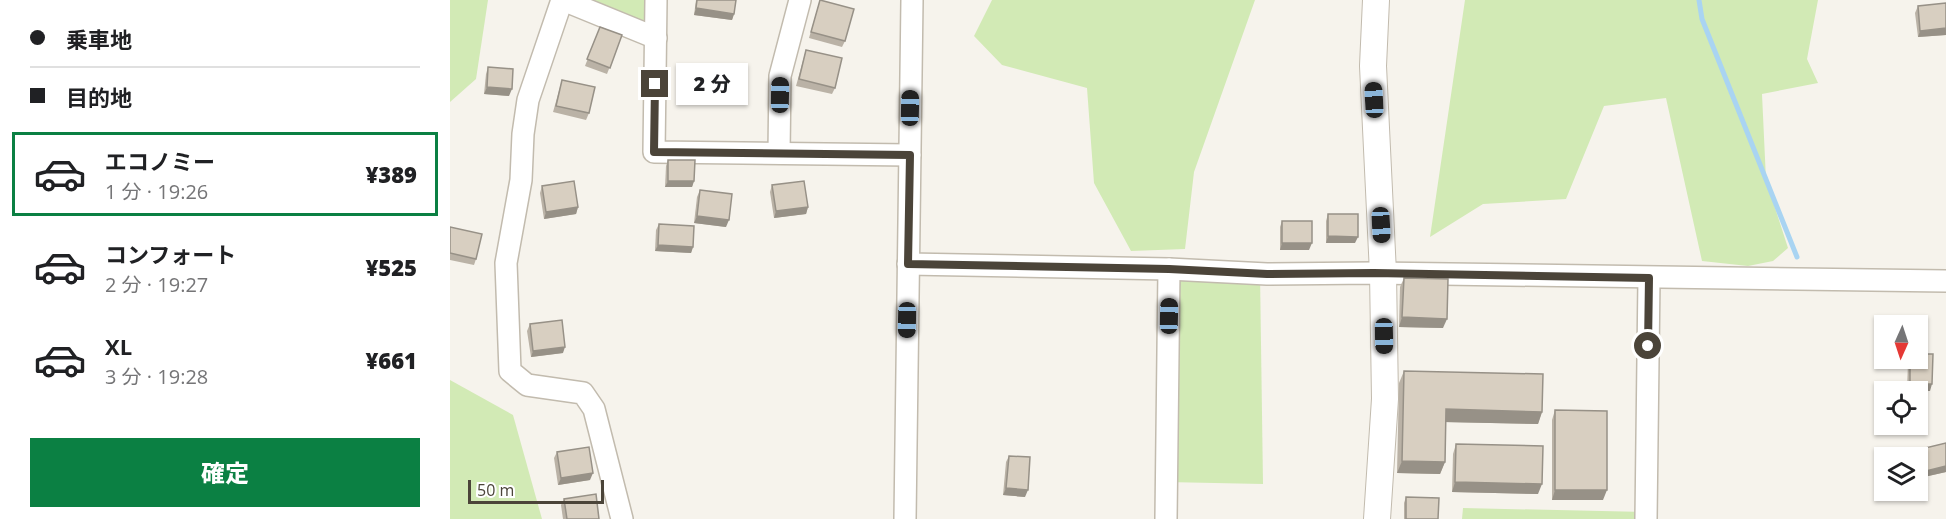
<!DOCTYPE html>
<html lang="ja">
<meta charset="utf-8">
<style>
:root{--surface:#fff;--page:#f6f6f6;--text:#202124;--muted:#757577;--line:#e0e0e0;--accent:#0b8043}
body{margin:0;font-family:"Open Sans","Noto Sans JP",sans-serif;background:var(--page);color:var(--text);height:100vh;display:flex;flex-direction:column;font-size:22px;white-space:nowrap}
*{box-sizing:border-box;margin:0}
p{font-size:20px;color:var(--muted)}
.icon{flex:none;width:33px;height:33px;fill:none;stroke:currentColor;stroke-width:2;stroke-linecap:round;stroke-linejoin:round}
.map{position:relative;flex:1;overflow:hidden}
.drawer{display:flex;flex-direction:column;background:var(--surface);width:450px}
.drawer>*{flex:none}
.hud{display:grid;align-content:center;height:132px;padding:0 30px;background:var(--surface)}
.needle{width:39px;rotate:183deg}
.buttons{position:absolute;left:1424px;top:315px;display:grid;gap:12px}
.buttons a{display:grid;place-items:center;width:54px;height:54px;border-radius:0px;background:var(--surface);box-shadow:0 2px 4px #0004;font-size:30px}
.scale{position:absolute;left:18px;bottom:15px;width:136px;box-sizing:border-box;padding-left:6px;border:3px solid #4b4439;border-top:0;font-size:16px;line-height:21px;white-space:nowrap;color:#4b4439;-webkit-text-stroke:4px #fff;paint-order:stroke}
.end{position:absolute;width:27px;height:27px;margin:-14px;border:8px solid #4b4439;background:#fff;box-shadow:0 0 0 3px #fff}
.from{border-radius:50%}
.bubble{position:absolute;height:42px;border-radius:0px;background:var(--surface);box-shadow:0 2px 4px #0004;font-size:20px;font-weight:800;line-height:42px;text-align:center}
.car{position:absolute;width:18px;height:36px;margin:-18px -9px;border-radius:8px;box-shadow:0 0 4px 2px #0007;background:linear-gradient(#222 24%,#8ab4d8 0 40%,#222 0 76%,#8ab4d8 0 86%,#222 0)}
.hud b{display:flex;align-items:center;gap:21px;height:57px;font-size:22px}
.hud b+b{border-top:2px solid var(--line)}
.hud i{width:15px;height:15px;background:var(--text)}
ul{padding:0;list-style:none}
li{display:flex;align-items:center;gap:18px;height:84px;margin:0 12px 9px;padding:0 18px;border:3px solid transparent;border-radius:0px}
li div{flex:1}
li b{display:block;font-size:22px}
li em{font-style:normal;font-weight:800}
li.selected{border-color:var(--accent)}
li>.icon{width:54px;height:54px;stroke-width:1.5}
.cta{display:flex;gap:12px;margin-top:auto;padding:12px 30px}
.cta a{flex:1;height:69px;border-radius:0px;background:var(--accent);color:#fff;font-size:24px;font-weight:800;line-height:69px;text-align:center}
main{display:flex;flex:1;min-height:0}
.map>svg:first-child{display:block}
.green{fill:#d2eab5}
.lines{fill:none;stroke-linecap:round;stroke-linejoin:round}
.stream{stroke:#a9d4f2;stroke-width:5}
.minor-casing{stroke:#c2bbae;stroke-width:24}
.tertiary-casing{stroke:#c2bbae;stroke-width:28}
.minor{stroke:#fff;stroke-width:21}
.tertiary{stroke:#fff;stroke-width:26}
.wall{fill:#bab2a6}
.shaded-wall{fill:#979187}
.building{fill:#d8cfc1;stroke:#979187;stroke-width:1.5}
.route{stroke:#4b4439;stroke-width:8}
</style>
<main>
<section class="drawer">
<div class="hud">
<b><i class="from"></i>乗車地</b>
<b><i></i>目的地</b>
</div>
<ul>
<li class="selected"><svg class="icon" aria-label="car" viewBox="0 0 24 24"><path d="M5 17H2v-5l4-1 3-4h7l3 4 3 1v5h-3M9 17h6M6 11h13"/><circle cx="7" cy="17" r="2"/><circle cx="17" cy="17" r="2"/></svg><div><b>エコノミー</b><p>1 分 · 19:26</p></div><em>¥389</em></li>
<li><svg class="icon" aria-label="car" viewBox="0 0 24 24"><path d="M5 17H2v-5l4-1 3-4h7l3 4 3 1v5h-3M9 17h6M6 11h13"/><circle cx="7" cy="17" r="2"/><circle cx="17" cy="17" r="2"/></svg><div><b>コンフォート</b><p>2 分 · 19:27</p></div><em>¥525</em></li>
<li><svg class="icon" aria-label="car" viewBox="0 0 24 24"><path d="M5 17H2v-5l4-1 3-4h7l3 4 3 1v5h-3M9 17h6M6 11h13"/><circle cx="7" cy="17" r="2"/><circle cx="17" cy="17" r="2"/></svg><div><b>XL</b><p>3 分 · 19:28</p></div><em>¥661</em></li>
</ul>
<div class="cta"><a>確定</a></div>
</section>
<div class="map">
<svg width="1496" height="519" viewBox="0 0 1496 519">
<rect width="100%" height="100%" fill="#f6f3ec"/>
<g class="green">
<path d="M0 0H38L26 79 0 102Z"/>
<path d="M113 0H206V38Z"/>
<path d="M542 0H805L744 172 735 249 681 251 644 183 637 88 552 65 524 36Z"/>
<path d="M1015 0H1368L1357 59 1368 83 1312 94 1316 180 1338 248 1323 261 1298 266 1252 261 1216 98 1154 106 1116 199 1033 204 980 237Z"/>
<path d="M719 269 810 273 813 484 716 482Z"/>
<path d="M0 380 63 415 92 519H0Z"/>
<path d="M1013 508 1196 512 1195 519H1012Z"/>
</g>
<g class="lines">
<path class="stream" d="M1249 0 1252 19 1347 257"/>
<g class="minor-casing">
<g id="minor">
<path d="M112 0 78 100 73 134 71 180 56 263 60 371 77 385 133 393 144 409 172 519"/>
<path d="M113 0 206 38"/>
<path d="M206 0 204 152 460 155"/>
<path d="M329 153 330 76 350 0"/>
<path d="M458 264 719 269 817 274 924 273 1496 281"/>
<path d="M455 519 462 0"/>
<path d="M716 519 719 269"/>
<path d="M1196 519 1199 278"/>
</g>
</g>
<g class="tertiary-casing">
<path id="tertiary" d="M926 0 923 66 933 273 935 399 927 519"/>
</g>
<use href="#minor" class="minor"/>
<use href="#tertiary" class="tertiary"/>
</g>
<g class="wall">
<path d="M246 0H286L284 14 282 20 244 15Z"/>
<path d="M370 0 395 41 392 47 359 38Z"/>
<path d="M1496 3V35L1468 37 1465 13 1468 6Z"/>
<path d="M150 27 172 35 157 74 135 66Z"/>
<path d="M356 50 385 88 382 94 346 86Z"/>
<path d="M38 67 59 96 34 94 36 74Z"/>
<path d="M112 80 139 113 136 120 103 112Z"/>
<path d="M218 160 244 181 242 187H215L216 166Z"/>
<path d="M322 185 358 207 356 214 324 218 320 192Z"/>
<path d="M92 186 128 207 126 214 94 219 90 193Z"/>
<path d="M250 190 276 227 244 223 247 197Z"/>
<path d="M878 214 905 243H876V221Z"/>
<path d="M832 221 859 250H830V227Z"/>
<path d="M209 224 243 247 241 253 205 251 206 230Z"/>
<path d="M0 227 26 259 24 265 0 260Z"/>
<path d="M954 278 993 328 949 327 950 287Z"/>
<path d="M80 324 113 353 81 357 77 331Z"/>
<path d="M1459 358H1467L1480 391H1457L1458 361Z"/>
<path d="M954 371 1092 412 1088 424 996 422 995 462 990 474 947 473 949 383Z"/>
<path d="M1105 410 1153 500H1102V420Z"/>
<path d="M1496 443V472L1474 477 1468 456 1471 449Z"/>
<path d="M1006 444 1088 494 1002 492 1003 454Z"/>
<path d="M107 452 140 480 108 485 104 458Z"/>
<path d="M559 456 575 497 553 495 556 462Z"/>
<path d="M956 497 988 519H954V503Z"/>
<path d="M114 499 149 519H113L111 505Z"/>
</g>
<g class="shaded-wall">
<path d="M246 8 284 14 282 20 244 15Z"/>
<path d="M1496 28V35L1468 37 1470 31Z"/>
<path d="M37 87 62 89 59 96 34 94Z"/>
<path d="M218 181H244L242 187H215Z"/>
<path d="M128 207 126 214 94 219 96 212Z"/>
<path d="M358 207 356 214 324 218 326 211Z"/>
<path d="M247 216 279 220 276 227 244 223Z"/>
<path d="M878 236 908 237 905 243H876Z"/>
<path d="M832 243H862L859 250H830Z"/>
<path d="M208 245 243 247 241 253 205 251Z"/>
<path d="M952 317 997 319 993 328 949 327Z"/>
<path d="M115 347 113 353 81 357 83 351Z"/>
<path d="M1460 384H1482L1480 391H1457Z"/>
<path d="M996 409 1092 412 1088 424 992 422Z"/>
<path d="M1467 423H1468L1466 430 1443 429 1445 424H1467Z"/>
<path d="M952 461 995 462 990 474 947 473Z"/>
<path d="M1496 466V472L1474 477 1476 471Z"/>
<path d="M143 473 140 480 108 485 111 478Z"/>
<path d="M1005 482 1092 484 1088 494 1002 492Z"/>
<path d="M556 488 578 490 575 497 553 495Z"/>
<path d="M1105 490H1157L1153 500H1102Z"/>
</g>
<g class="building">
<path d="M247 0H286L284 14 246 8Z"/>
<path d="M370 0 404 9 395 41 361 32Z"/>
<path d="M1496 3V28L1470 31 1468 6Z"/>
<path d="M150 27 172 35 160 68 137 59Z"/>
<path d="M356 50 392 58 385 88 349 79Z"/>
<path d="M38 67 63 69 62 89 37 87Z"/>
<path d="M112 80 145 87 139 113 106 106Z"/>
<path d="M218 160H245L244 181H218Z"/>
<path d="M124 181 128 207 96 212 92 186Z"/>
<path d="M354 181 358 207 326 211 322 185Z"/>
<path d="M250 190 282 194 279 220 247 216Z"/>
<path d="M878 214H908V237L878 236Z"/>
<rect x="832" y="221" width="30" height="22"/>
<path d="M209 224 244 226 243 247 208 245Z"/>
<path d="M0 227 32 234 26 259 0 253Z"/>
<path d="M954 278 998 279 997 319 952 317Z"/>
<path d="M112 320 115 347 83 351 80 324Z"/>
<path d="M1467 354H1483L1482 384H1460V358H1467Z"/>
<path d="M954 371 1093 374 1092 412 996 409 995 462 952 461Z"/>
<rect x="1467" y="393" width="1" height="30"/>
<path d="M1105 410 1157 411V490H1105Z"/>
<path d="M1496 443V466L1476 471 1471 449Z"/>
<path d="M1006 444 1093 446 1092 484 1005 482Z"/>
<path d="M139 447 143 473 111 478 107 452Z"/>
<path d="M559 456 580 457 578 490 556 488Z"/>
<path d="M146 494 149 519H117L114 499Z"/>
<path d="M956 497 989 498 988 519H956Z"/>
</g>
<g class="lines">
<path class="route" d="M205 84 204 152 460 155 458 264 719 269 817 274 924 273 1199 278 1198 346"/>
</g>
</svg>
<div class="buttons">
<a><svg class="needle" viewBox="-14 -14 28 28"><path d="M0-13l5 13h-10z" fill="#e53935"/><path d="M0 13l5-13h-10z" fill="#757577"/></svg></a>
<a><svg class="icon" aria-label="locate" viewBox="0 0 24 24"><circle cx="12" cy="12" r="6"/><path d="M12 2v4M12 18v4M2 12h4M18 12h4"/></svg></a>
<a><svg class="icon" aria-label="layers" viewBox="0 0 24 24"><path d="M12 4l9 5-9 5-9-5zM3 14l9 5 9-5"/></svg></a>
</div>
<div class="scale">50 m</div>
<i class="end from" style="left:1198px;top:346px"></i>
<i class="end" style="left:205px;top:84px"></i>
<div class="bubble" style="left:226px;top:63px;width:72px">2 分</div>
<i class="car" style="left:330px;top:95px;rotate:1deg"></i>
<i class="car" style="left:924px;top:100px;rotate:357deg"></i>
<i class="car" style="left:460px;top:108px;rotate:1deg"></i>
<i class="car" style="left:931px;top:225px;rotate:177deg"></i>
<i class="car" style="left:719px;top:316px;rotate:1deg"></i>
<i class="car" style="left:457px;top:320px;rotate:181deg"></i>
<i class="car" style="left:934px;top:336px;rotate:179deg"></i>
</div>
</main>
